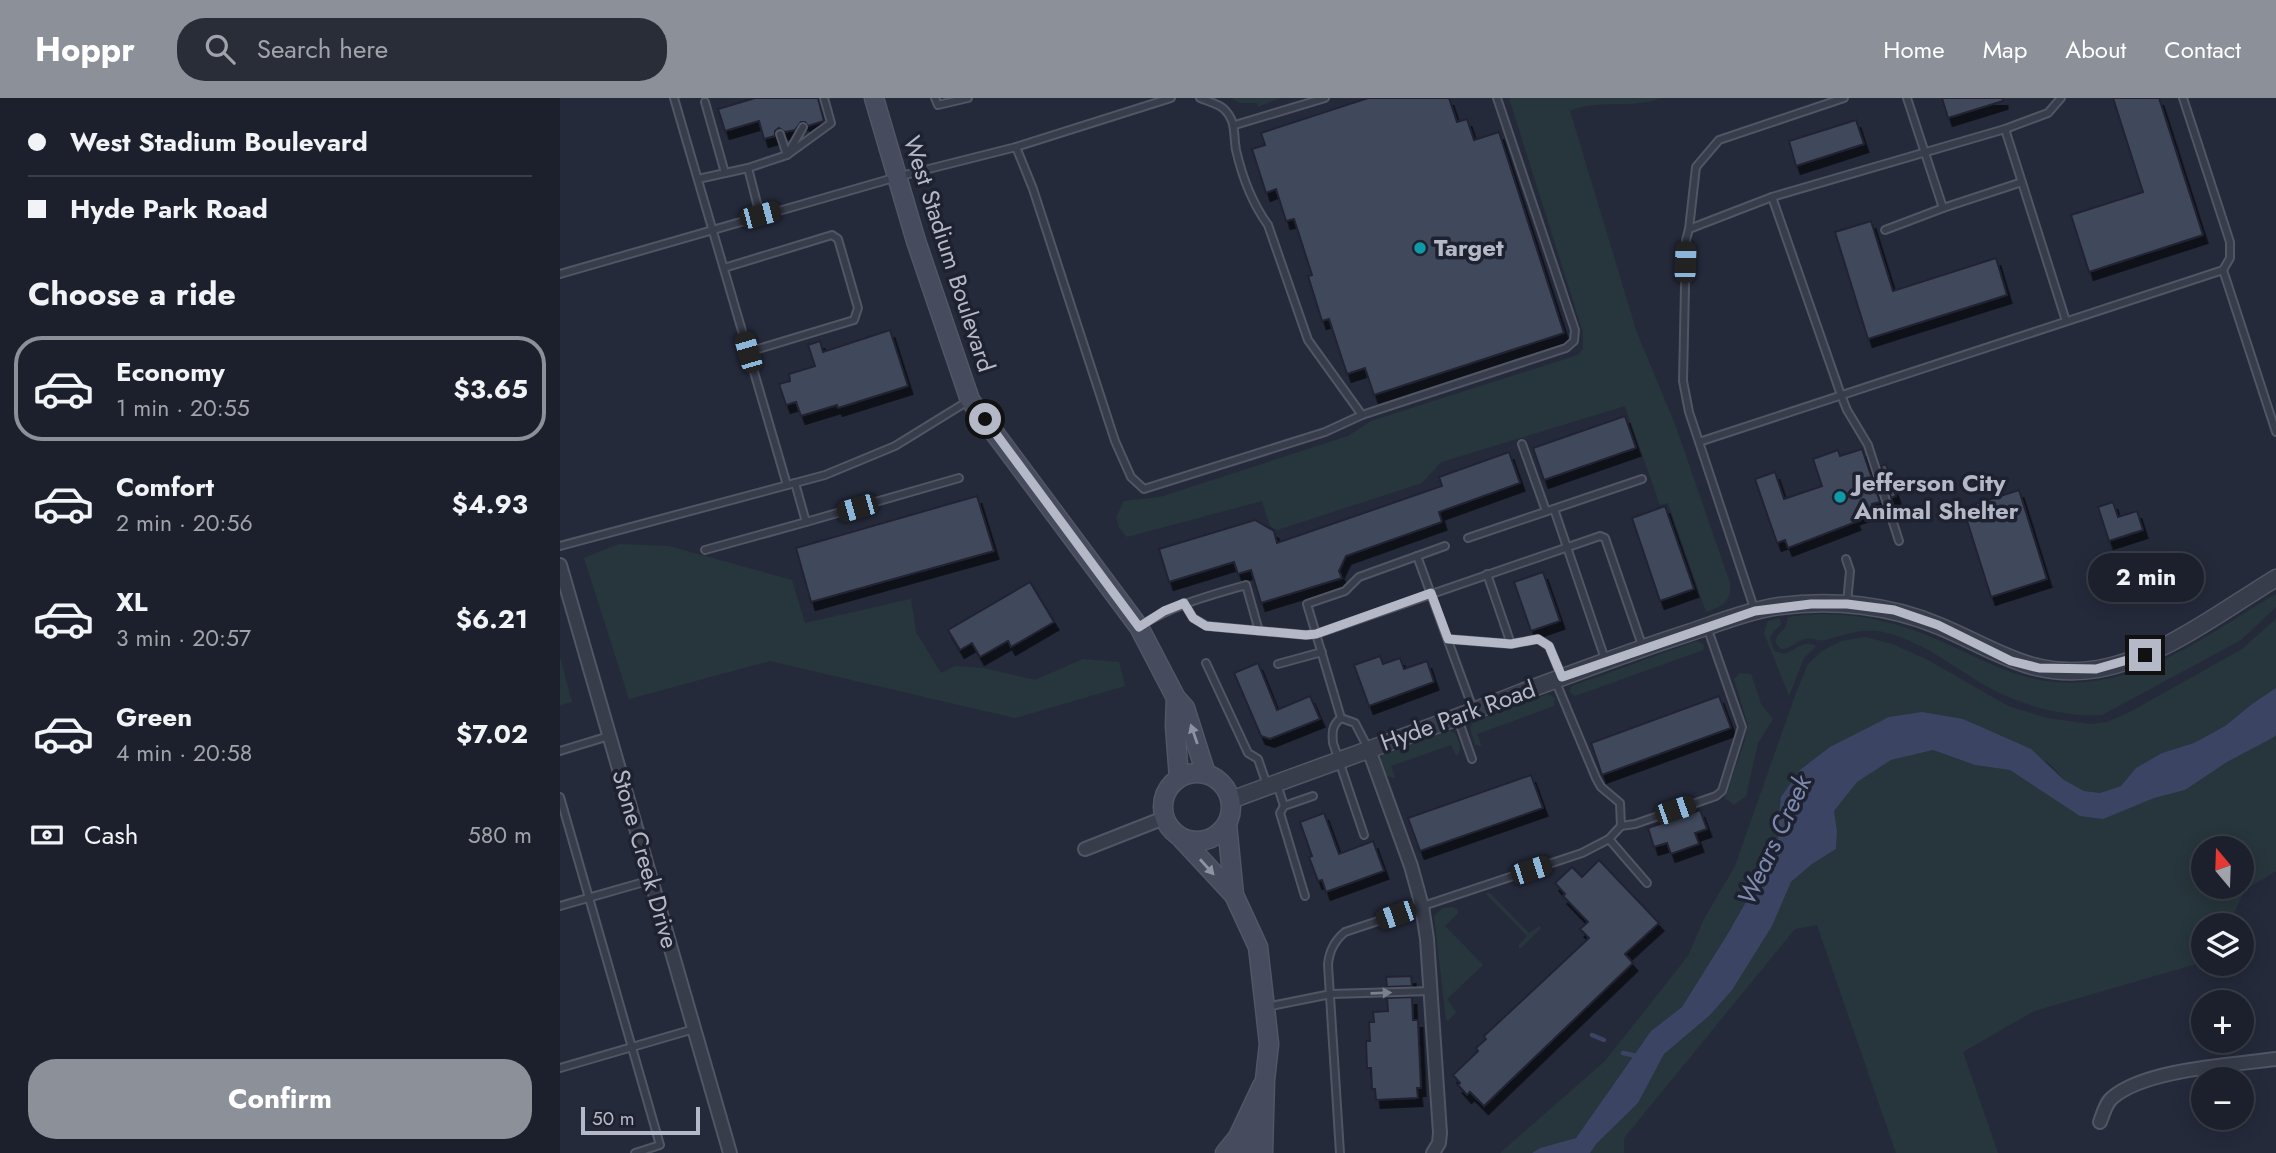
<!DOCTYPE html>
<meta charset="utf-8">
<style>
:root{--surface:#1c202c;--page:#292d38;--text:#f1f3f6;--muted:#a0a3a9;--line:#3a3e48;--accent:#8c9099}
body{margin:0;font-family:Jost,sans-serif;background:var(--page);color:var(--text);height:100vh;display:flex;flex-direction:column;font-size:26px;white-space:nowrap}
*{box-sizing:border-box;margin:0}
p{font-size:23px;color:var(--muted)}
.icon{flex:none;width:38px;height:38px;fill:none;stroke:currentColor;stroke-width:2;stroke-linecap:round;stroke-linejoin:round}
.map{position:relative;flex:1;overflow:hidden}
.side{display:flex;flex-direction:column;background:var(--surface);width:560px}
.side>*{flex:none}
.banner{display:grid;align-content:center;height:154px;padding:0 28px;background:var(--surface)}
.needle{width:46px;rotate:341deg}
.controls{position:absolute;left:1631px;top:738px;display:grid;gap:14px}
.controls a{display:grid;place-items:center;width:63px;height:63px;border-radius:50%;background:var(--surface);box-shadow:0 4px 18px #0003,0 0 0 2px var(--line);font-size:35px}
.scale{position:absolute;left:21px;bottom:18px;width:119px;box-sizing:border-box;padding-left:7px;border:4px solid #b4b8c7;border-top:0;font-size:19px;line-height:24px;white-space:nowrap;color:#b4b8c7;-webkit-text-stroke:5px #1e2230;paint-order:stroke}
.end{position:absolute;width:32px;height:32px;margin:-16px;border:9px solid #b4b8c7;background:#111;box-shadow:0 0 0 4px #111}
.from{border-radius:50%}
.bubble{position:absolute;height:49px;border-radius:24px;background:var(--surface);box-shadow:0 4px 18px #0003,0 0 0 2px var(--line);font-size:23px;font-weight:700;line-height:49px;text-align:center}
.car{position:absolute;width:21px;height:42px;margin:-21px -10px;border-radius:9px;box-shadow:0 0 5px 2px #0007;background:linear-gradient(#222 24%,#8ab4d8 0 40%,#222 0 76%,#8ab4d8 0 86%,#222 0)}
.banner b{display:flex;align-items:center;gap:24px;height:66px;font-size:26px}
.banner b+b{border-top:2px solid var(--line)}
.banner i{width:18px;height:18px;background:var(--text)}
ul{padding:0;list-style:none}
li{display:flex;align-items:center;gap:21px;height:105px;margin:0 14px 10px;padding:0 14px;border:4px solid transparent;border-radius:28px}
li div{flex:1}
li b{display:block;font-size:26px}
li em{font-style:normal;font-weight:700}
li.current{border-color:var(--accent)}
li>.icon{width:63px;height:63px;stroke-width:1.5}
h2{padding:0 28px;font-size:32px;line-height:84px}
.pay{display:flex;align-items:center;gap:18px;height:77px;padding:0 28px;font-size:26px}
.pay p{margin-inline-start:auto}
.button{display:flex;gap:14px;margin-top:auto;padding:14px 28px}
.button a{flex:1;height:80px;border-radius:28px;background:var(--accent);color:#fff;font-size:28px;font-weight:700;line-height:80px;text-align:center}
header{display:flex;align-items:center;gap:42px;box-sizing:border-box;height:98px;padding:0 35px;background:var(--accent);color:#fff}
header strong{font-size:33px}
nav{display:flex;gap:38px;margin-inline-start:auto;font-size:24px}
.search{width:490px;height:63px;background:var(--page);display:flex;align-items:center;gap:18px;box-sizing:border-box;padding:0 24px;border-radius:28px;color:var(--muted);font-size:26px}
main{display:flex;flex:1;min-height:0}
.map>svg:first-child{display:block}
.green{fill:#27363c;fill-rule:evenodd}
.water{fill:#3b4563}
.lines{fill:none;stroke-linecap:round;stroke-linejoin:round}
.stream{stroke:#3b4563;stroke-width:4.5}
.building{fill:#41485b;stroke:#202433;stroke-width:2;filter:url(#shadow)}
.service-casing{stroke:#515564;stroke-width:10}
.minor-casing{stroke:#515564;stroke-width:16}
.tertiary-casing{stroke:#515564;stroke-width:19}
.secondary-casing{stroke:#515564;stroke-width:21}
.service{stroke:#383d4c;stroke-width:6}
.minor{stroke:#383d4c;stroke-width:12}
.tertiary{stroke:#383d4c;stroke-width:16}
.secondary{stroke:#474b5e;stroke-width:18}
.oneway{fill:#8e92a2}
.oneway2{fill:#7c8190}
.route{stroke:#b4b8c7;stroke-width:9}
.culture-dot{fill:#0f9aa8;stroke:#1e2230;stroke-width:2.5}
.labels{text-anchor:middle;stroke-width:7;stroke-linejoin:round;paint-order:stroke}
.poi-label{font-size:24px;font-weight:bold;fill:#b4b8c7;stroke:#1e2230;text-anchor:start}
.street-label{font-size:24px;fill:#b4b8c7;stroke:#1e2230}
.water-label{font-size:26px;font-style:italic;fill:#7d89ad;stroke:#1e2230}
</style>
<header>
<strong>Hoppr</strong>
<div class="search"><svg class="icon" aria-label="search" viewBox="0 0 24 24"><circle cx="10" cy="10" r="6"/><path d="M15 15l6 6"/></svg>Search here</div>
<nav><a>Home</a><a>Map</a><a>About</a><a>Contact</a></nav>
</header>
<main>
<section class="side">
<div class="banner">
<b><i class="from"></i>West Stadium Boulevard</b>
<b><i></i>Hyde Park Road</b>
</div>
<h2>Choose a ride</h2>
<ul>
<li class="current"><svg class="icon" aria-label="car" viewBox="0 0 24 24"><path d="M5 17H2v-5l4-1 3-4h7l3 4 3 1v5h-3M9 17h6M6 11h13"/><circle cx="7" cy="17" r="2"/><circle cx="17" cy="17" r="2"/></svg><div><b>Economy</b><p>1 min · 20:55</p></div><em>$3.65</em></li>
<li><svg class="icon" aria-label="car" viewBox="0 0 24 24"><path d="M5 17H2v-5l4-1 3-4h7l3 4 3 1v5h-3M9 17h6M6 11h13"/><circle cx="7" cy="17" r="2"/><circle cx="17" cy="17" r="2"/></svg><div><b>Comfort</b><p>2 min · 20:56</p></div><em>$4.93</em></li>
<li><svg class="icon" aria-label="car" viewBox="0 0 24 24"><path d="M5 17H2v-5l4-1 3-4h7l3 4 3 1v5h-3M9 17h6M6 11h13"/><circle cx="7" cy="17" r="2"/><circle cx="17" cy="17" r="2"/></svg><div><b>XL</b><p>3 min · 20:57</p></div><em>$6.21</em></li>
<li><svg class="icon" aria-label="car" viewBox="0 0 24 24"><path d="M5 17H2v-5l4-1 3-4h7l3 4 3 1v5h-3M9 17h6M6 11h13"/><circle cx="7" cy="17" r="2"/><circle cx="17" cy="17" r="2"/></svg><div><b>Green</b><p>4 min · 20:58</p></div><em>$7.02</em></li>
</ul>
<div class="pay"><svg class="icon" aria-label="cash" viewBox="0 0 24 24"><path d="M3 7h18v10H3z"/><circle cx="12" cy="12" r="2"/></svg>Cash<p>580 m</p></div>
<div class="button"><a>Confirm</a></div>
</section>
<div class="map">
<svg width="1716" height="1055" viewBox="0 0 1716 1055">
<defs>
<filter id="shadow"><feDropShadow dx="4.5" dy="8" stdDeviation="0" flood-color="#0009"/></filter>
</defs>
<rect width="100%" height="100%" fill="#252a3b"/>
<g class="green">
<path d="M671 0H720L698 9 697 5H680Z"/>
<path d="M949 0H1101C1070 12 1039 0 1010 13L1077 235 1116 329 1170 485C1172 504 1161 509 1146 514L1108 405 1100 407 1065 308 881 364 862 385 717 432 710 428 702 403 567 439 559 429 556 419 564 403 600 399 788 338 811 323 1018 257 1023 251V234Z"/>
<path d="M59 446 109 448 232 482 245 525 351 501 356 534 381 575 395 568 423 570 475 582 523 561 559 564 565 588 455 620 210 563 69 601 24 460Z"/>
<path d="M1716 496V509L1681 542 1542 617C1504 619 1462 608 1428 589 1393 569 1364 544 1324 534 1303 530 1285 536 1266 542 1260 544 1253 539 1245 541 1236 543 1231 551 1221 551L1216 545 1217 538 1225 530 1228 519C1274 512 1321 519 1364 536 1419 558 1462 590 1525 584 1596 578 1656 531 1716 496Z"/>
<path d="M1220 520 1221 527 1214 533 1210 540 1214 553 1224 556C1236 552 1244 541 1256 548L1244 560 1229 598 1204 535 1208 523Z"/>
<path d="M1716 521V590L1692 606 1665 628 1634 645 1602 655 1576 670 1561 688 1540 695 1524 693 1504 682 1490 666 1403 621 1218 726V747L1167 837 1122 909 1091 933 1016 1040 980 1050 972 1055H940L1045 963 1128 858 1144 821 1175 768 1236 595 1248 566 1262 553 1281 543 1305 539 1332 546 1368 562 1448 608 1487 620 1530 626 1547 624 1570 614 1682 551Z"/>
<path d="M1137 543 1144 547 1143 552 1015 598 1009 594 1012 588Z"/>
<path d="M0 559 12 604 0 607Z"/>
<path d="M1180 575 1191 576 1201 606 1213 621 1198 645 1186 698 1174 707 1165 700 1184 645 1188 627 1174 581Z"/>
<path d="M988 596 995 600 994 608 917 636 922 649 915 646 910 630 913 623Z"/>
<path d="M887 632 895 635C898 643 904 652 896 658L891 647 831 668 835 680 827 678 821 661 822 657Z"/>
<path d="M1716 637V773L1685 792 1668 828H1643V864L1474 913 1403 954 1438 1055H1336L1257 827 1235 831 1064 1040V1055H1030L1035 1046 1078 1005 1104 956 1149 918 1212 828 1231 784 1252 766 1276 751 1277 733 1274 713 1296 684 1331 662 1373 652 1415 667 1450 672 1484 693 1594 700 1625 692 1667 664ZM1643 751H1682V789H1643Z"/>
<path d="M925 795H930L969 835 980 828V831L961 850H959V847L967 838Z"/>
<path d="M892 809 897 811 898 815 885 828 923 867 887 901 896 914 888 923 886 922 874 818 883 810Z"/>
</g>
<path class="water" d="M1716 590V637L1714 639 1667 664 1625 692 1594 700 1543 721 1520 718 1450 672 1415 667 1373 652 1331 662 1297 684 1274 713 1277 733 1276 751 1252 766 1231 784 1212 828 1172 892 1149 918 1104 956 1078 1005 1036 1046 1030 1055H972L980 1050 1016 1040 1091 933 1122 909 1167 837 1218 748V726L1221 699 1240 672 1270 649 1329 619 1362 614 1403 621 1471 651 1504 682 1524 693 1540 695 1561 688 1576 670 1602 655 1634 645 1665 628 1692 606Z"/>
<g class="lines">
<g class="stream">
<path d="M1032 937 1044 942"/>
<path d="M1063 955 1076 958"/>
</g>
</g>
<g class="building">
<path d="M195 0H258L264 23 248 28 245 24H241L235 32 225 34 219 30 215 33V38L204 41 199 23 165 33 158 11Z"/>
<path d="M808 0H889L897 24 907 21 914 42 939 34 1004 235 814 297 805 270 787 276 769 221 762 223 748 178 752 177 734 121 726 123 716 91 706 95 692 51 705 47 701 35Z"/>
<path d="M1382 0H1443V3L1388 20Z"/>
<path d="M1553 0H1599L1643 137 1529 174 1511 117 1583 94Z"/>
<path d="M1296 22 1304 46 1236 68 1229 43Z"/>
<path d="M1311 123 1333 193 1436 160 1447 197 1308 241 1275 134Z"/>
<path d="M330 232 348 288 278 310 277 307 241 318 236 304 226 307 219 286 230 283 229 276 255 268 248 247 260 243 263 254Z"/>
<path d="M1065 318 1076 350 984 382 973 350Z"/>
<path d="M1302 351 1320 404 1312 406 1314 412 1294 419 1296 424 1228 450 1225 442 1217 445 1195 381 1215 374 1224 401 1262 388 1253 361 1278 352 1280 358Z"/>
<path d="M949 354 960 385 879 414 882 424 786 458 779 473 782 480 701 505 691 472 678 476 674 464 609 484 599 451 695 422 714 433 717 445 882 388 879 379Z"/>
<path d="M1326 366 1336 398 1331 400 1321 368Z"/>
<path d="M1459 392 1487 481 1431 499 1403 410Z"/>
<path d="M417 398 434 453 251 504 236 450Z"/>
<path d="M1553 404 1558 419 1577 413 1583 432 1549 443 1538 409Z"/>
<path d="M1105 408 1134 491 1100 503 1072 420Z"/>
<path d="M983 474 1000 523 971 533 954 484Z"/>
<path d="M470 484 494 524 451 549 448 543 420 559 412 545 400 552 388 532Z"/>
<path d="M820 558 823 566 840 560 844 571 867 563 874 584 809 608 794 567Z"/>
<path d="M698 565 717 612 750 598 760 621 710 641 701 638 674 575Z"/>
<path d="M1159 598 1171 630 1042 677 1031 645Z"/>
<path d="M971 677 983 710 860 753 848 720Z"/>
<path d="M1140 712 1147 731 1135 735 1139 746 1111 756 1107 745 1094 749 1088 730Z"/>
<path d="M764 715 779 756 813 743 824 773 766 794 762 782 758 783 749 759 752 758 740 724Z"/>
<path d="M1039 762 1099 825 1065 856 1073 865 924 1008 910 994 907 997 898 987 900 985 893 977 918 953 916 950 926 941 924 938 1029 840 1020 831 1028 824 1003 798 1005 796 995 785 1012 769 1022 779Z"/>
<path d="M851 878 852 888 827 889 826 879Z"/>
<path d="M852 899 853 922H858L861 990H857L858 1000 816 1002 815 991H812L811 970H807L806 943H810L809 924H814L813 914 828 913 827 900Z"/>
</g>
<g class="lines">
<g class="service-casing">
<g id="service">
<path d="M114 0 227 387"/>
<path d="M375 0 378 7 408 0"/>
<path d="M640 0C647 3 659 6 664 11 677 24 673 36 676 52 682 78 692 105 708 127L748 242 802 317"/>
<path d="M1347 0 1383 110 1462 84"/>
<path d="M1623 0 1670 144V160L1663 172"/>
<path d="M145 4 165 75"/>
<path d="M675 27 765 0"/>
<path d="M243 29 227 57 271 25 264 0"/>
<path d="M1445 31 1488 15 1501 0"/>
<path d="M456 49 473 91 555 343 571 379 584 391 765 334 802 317 1006 250 1014 243 1015 232 937 0"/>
<path d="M188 70 227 57 220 36"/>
<path d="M138 81 188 70 200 117"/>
<path d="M1129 131 1136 69 1159 42 1284 0"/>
<path d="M1325 132 1383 110"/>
<path d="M164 170 272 137 278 141 298 210 294 222 188 254"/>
<path d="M0 176 337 79 456 49 611 0"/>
<path d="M1139 344 1129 314 1123 283 1126 142 1129 131 1212 99"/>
<path d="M962 346 986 413"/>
<path d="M235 385 246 424 399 380"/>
<path d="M994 411 1045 561"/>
<path d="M908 440 1082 381"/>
<path d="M1339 443 1308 347 1287 312 1281 297 1212 99 1445 31 1506 223"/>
<path d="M0 448 265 377 335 348 408 303"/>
<path d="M145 452 246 424"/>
<path d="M857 458 913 611"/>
<path d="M1286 461 1290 473 1287 505"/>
<path d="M927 476 951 546"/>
<path d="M624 505 633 520 647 528 746 537 756 536 747 506 785 493 799 479 885 448"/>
<path d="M1195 513 1139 344 1663 172 1716 334"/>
<path d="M580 528C613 507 648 498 686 487L699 533"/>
<path d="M888 541 951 546 978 541 989 548 1001 577"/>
<path d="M646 565 688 655 698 661 707 687"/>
<path d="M718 566 762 554"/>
<path d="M781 620 756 536 1040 438 1045 440 1083 550"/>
<path d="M898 621 912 661"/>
<path d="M0 653 49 638"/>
<path d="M717 686 724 708"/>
<path d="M0 699 100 1047 75 1055"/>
<path d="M1061 728 1075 726 1156 698 1162 693 1182 629 1147 529"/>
<path d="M804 737 773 645C772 634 772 627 781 620L795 625 808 650"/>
<path d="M1049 741 1087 785"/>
<path d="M745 798 720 715 724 708 753 698"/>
<path d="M0 808 91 782"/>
<path d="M706 909 771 896 871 893"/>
<path d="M0 970 134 931"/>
<path d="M780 1055 768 867C769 853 774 843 785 834L1022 755 1049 741 1061 728 1060 705 1041 689 1036 680 995 582"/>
</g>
</g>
<g class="minor-casing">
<g id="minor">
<path d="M0 467 170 1055"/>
<path d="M809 652 851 768 862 808 867 841 880 1035 879 1045 873 1055"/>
<path d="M525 751 604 720"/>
<path d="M1540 1024C1543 1016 1546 1005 1552 1000 1585 971 1672 967 1716 961"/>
</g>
</g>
<g class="tertiary-casing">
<path id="tertiary" d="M671 702C767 666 864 633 960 595 1016 574 1072 553 1128 535 1158 525 1188 513 1220 508 1272 501 1330 507 1379 528 1435 551 1472 582 1538 571 1604 559 1660 514 1716 480"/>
</g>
<g class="secondary-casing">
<g id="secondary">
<path d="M314 0 356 143 410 302 579 529 616 600 625 610 646 676"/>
<path d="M616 600 615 628 619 680"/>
<circle cx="637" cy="709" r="34"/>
<path d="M667 726 674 797 698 849 705 910 709 946 705 982 703 1055"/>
<path d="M621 740 674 797"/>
<path d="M665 1055 678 1039 702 988"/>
<path d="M684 1055 689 1044 695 1023"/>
</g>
</g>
<use href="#service" class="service"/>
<use href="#minor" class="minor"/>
<use href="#tertiary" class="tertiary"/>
<use href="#secondary" class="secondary"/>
</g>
<defs><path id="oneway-solid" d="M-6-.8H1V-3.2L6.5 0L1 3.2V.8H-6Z" transform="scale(1.75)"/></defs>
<g class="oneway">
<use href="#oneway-solid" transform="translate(634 636) rotate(-109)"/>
<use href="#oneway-solid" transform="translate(647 769) rotate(48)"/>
</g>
<use class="oneway2" href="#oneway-solid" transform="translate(821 895) rotate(-2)"/>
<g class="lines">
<path class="route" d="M425 321 579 529 604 513 624 505 633 520 646 528 746 537 756 536 871 495 888 541 951 546 978 541 989 548 1002 579 1195 513 1251 506H1287L1334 512 1378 527 1451 563 1479 570 1536 571 1585 557"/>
</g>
<g class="culture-dot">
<circle cx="860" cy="150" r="7"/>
<circle cx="1280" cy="399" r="7"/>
</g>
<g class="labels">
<g class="poi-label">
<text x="874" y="158">Target</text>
<text x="1294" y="393">Jefferson City<tspan x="1294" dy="28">Animal Shelter</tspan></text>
</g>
<g class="street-label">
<text transform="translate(389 156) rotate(72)" y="8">West Stadium Boulevard</text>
<text transform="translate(898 618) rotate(-20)" y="8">Hyde Park Road</text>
<text transform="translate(85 761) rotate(74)" y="8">Stone Creek Drive</text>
</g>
<g class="water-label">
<text transform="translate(1214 742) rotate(-65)" y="9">Wears Creek</text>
</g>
</g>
</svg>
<div class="controls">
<a><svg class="needle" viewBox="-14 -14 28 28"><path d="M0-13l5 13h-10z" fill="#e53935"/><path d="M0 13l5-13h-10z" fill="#a0a3a9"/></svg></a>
<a><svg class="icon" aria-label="layers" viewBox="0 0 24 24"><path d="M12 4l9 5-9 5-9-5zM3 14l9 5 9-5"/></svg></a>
<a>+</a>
<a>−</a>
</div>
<div class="scale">50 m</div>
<i class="end from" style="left:425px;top:321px"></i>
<i class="end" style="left:1585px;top:557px"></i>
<div class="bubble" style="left:1528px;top:455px;width:116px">2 min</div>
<i class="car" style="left:200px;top:117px;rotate:75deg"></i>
<i class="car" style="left:1125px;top:164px;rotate:2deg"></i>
<i class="car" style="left:188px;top:254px;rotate:344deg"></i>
<i class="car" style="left:297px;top:410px;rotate:254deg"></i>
<i class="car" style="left:1115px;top:712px;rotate:71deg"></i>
<i class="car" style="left:971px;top:772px;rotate:72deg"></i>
<i class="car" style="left:836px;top:817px;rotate:251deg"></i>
</div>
</main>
